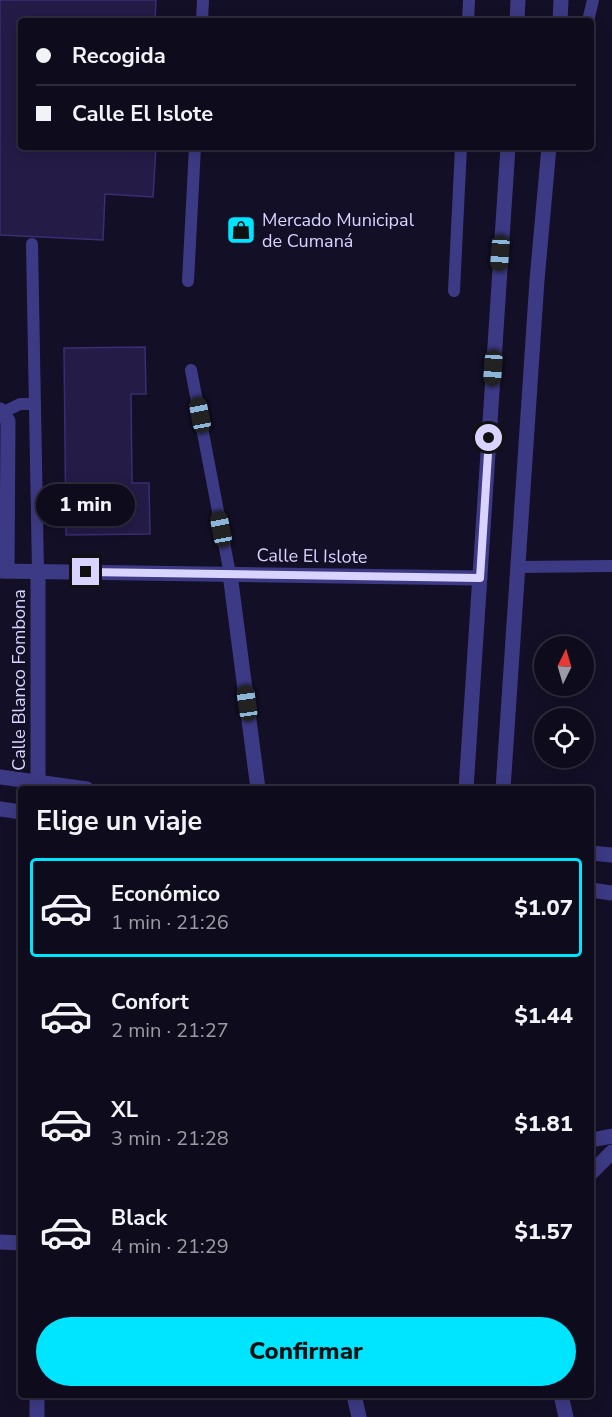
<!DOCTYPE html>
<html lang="es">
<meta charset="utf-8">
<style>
:root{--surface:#0e0b1c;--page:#1c1929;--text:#f1f3f6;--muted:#9b9ba3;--line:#2e2b3b;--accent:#00e5ff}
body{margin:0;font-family:"Nunito Sans",sans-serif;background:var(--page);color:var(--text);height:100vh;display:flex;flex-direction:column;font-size:22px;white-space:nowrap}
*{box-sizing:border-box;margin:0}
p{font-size:20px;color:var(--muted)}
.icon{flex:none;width:33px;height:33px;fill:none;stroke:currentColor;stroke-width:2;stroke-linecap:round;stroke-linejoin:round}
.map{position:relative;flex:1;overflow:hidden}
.sheet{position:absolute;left:18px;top:786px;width:576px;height:612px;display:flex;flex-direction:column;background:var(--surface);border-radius:6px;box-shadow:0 3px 15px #0003,0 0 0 2px var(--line)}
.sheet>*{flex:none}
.banner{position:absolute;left:18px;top:18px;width:576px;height:132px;border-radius:6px;box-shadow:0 3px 15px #0003,0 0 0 2px var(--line);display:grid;align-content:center;height:132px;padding:0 18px;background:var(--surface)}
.needle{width:39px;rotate:5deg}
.controls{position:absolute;left:534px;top:636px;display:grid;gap:12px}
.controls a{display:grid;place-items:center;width:60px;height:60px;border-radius:50%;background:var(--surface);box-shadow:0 3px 15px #0003,0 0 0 2px var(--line);font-size:30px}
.end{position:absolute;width:27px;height:27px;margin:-14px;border:8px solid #d9d4ff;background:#111;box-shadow:0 0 0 3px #111}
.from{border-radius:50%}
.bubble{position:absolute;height:42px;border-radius:21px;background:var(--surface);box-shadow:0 3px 15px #0003,0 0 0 2px var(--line);font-size:20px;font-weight:800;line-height:42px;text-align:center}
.car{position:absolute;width:18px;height:36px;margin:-18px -9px;border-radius:8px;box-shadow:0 0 4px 2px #0007;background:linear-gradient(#222 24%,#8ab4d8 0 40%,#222 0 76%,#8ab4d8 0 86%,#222 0)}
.banner b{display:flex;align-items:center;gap:21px;height:57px;font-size:22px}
.banner b+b{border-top:2px solid var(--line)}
.banner i{width:15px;height:15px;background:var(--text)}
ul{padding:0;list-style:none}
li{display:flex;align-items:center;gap:18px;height:99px;margin:0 12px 9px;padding:0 6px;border:3px solid transparent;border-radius:6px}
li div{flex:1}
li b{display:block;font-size:22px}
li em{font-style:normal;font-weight:800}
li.active{border-color:var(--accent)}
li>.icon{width:54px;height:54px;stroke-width:1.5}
h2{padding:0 18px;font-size:27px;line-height:72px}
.primary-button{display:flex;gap:12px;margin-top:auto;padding:12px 18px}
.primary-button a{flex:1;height:69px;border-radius:36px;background:var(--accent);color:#111;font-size:24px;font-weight:800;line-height:69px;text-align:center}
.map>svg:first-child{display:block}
.building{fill:#241b47;stroke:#3b2d73;stroke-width:1.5}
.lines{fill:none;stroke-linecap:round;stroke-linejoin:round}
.lane{stroke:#3d3a85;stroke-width:12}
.street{stroke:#3d3a85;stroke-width:15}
.route{stroke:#d9d4ff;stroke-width:8}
.labels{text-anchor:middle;stroke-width:4.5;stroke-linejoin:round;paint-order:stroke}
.poi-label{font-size:18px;fill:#d9d4ff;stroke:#130f26;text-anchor:start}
.street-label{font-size:18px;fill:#d9d4ff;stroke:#130f26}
</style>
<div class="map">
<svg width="612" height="1417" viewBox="0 0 612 1417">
<rect width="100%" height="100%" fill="#130f26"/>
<g class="building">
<path d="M0 0H156L155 21H21V147H156L153 197 105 194 103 240 0 235Z"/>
<path d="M145 347 146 394H131L132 483H149L150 534 66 535 64 348Z"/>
</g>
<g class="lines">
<g class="lane">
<path d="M202 21 203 0"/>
<path d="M468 21 469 0"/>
<path d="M588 21 593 0"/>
<path d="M32 244 38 572"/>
<path d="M188 281 195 147"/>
<path d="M454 291 461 147"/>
<path d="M191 370 230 574"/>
<path d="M2 413 20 404H35"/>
<path d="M518 567 612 566"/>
</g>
<g class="street">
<path d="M517 21 518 0"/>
<path d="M560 21 561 0"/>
<path d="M0 410 8 421 7 571"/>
<path d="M0 571 480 578"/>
<path d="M230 574 258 789"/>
<path d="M0 777 87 789"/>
<path d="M38 789V572"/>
<path d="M466 789 508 147"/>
<path d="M503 789 537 280 549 147"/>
<path d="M0 809 21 812"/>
<path d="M591 853 612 855"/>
<path d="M591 890 612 893"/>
<path d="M591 1140 612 1136"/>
<path d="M591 1173 612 1152"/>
<path d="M0 1242 21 1243"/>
<path d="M37 1395V1417"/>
<path d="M354 1395 359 1417"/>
<path d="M561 1395 566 1417"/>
</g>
</g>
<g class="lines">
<path class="route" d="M86 572 480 578 489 438"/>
</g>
<defs>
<g id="shop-square" transform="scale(1.5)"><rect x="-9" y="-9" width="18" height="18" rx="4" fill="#00e5ff" stroke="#130f26"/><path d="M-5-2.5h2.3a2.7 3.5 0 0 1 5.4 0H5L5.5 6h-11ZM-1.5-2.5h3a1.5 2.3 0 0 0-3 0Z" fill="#111"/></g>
</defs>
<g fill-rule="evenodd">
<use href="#shop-square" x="241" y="230"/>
</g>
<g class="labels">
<g class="poi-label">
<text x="262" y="226">Mercado Municipal<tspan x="262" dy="21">de Cumaná</tspan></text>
</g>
<g class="street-label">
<text transform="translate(312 556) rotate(1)" y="6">Calle El Islote</text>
<text transform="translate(19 680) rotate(-90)" y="6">Calle Blanco Fombona</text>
</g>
</g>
</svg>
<div class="controls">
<a><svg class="needle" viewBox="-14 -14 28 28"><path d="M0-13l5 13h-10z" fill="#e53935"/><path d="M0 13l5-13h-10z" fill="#9b9ba3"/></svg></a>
<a><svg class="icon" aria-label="locate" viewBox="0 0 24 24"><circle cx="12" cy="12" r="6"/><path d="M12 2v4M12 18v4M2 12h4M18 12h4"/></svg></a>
</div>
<i class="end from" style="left:489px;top:438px"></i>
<i class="end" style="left:86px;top:572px"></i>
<div class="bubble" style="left:36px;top:484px;width:99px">1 min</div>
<i class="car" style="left:500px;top:253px;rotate:184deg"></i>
<i class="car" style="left:493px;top:368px;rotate:184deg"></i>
<i class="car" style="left:200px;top:415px;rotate:349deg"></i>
<i class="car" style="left:221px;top:529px;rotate:349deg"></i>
<i class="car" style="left:247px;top:703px;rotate:352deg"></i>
<div class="banner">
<b><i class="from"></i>Recogida</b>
<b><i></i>Calle El Islote</b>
</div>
<section class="sheet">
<h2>Elige un viaje</h2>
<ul>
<li class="active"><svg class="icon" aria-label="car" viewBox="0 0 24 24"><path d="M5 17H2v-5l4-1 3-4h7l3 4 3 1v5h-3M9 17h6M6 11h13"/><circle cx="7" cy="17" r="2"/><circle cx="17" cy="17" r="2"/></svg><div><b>Económico</b><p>1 min · 21:26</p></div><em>$1.07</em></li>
<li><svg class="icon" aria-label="car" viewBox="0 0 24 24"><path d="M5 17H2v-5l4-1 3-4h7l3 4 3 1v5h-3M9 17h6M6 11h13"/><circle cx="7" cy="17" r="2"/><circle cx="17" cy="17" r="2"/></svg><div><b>Confort</b><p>2 min · 21:27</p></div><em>$1.44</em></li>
<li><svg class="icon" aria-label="car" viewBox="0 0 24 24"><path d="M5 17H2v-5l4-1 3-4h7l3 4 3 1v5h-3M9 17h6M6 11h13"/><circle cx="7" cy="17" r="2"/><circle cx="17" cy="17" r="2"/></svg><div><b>XL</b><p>3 min · 21:28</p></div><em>$1.81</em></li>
<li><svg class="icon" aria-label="car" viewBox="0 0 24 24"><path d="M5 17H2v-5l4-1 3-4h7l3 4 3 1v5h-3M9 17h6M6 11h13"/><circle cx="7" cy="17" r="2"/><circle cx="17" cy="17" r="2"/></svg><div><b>Black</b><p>4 min · 21:29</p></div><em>$1.57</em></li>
</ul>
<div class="primary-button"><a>Confirmar</a></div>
</section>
</div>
